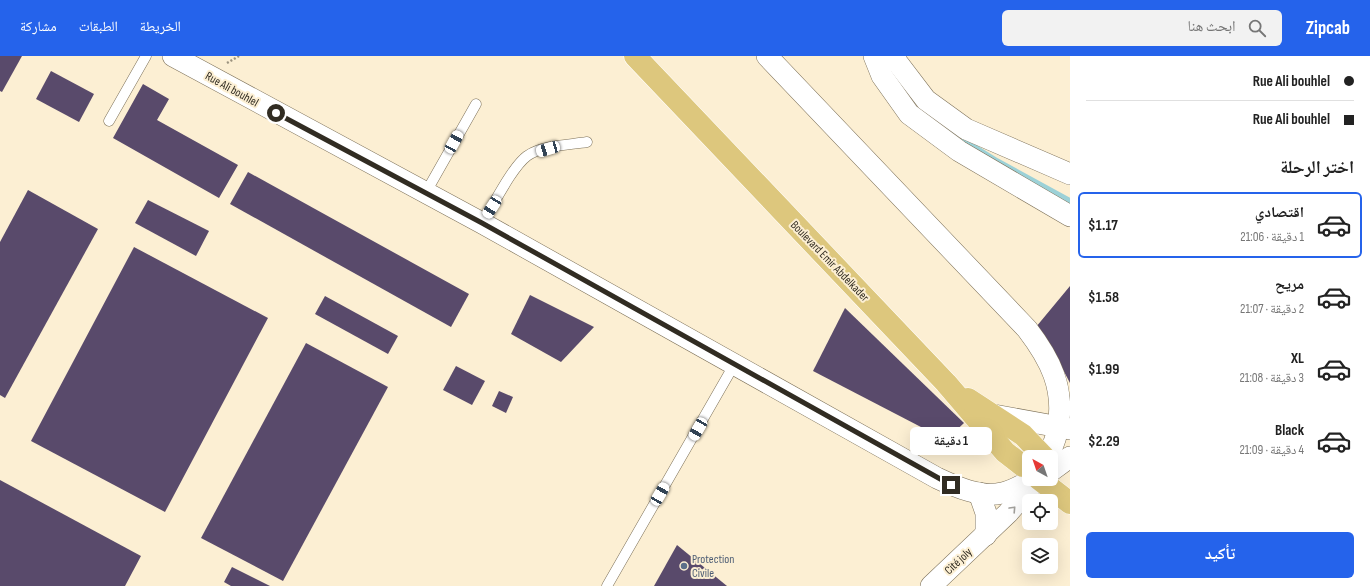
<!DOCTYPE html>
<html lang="ar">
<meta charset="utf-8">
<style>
:root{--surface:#fff;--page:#f2f2f2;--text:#222;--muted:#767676;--line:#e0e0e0;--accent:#2563eb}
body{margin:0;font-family:"Sofia Sans Condensed","Noto Naskh Arabic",sans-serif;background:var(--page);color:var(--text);direction:rtl;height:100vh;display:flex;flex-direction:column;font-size:15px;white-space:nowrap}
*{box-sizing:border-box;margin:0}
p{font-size:13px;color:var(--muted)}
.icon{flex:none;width:22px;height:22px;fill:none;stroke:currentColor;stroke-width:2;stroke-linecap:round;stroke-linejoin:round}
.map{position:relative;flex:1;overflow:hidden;direction:ltr}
.drawer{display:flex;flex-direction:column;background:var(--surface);width:300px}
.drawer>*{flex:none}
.top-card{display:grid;align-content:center;height:88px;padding:0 16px;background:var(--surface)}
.needle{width:26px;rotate:320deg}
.controls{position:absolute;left:1022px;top:394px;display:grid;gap:8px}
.controls a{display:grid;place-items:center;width:36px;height:36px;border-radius:6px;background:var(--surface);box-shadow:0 4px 16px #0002;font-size:20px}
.end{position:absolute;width:18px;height:18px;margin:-9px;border:5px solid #312c22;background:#fff;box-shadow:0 0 0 2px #fff}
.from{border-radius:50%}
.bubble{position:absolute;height:28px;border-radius:6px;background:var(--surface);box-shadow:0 4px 16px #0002;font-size:13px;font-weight:700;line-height:28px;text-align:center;direction:rtl}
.car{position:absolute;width:12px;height:24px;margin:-12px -6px;border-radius:5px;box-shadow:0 0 3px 1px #0007;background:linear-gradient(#fff 24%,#345 0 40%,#fff 0 76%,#345 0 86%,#fff 0)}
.top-card b{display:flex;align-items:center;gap:14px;height:38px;font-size:15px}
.top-card b+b{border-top:1px solid var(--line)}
.top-card i{width:10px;height:10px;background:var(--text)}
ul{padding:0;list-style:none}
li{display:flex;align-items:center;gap:12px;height:66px;margin:0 8px 6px;padding:0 8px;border:2px solid transparent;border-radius:6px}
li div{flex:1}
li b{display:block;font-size:15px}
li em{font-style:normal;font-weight:700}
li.selected{border-color:var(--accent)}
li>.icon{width:36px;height:36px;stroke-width:1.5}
h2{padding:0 16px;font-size:18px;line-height:48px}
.button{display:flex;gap:8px;margin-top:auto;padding:8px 16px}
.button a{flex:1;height:46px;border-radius:6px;background:var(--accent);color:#fff;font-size:16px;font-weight:700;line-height:46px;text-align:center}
header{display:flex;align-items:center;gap:24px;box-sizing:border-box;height:56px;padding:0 20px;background:var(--accent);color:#fff}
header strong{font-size:19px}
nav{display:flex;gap:22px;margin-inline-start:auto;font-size:14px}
.search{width:280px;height:36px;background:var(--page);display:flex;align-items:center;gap:10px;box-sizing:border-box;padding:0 14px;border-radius:6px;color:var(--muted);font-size:15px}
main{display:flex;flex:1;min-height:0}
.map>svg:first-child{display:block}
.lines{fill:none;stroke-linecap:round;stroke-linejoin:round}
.stream{stroke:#9cd1d7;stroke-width:5.5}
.building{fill:#594a6b}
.lane-casing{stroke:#7c7058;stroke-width:11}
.street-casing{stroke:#7c7058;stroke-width:22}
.primary-casing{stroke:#fff;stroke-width:23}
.path{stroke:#9c937f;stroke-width:2.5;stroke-dasharray:2 2;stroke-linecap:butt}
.lane{stroke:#fff;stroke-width:10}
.street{stroke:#fff;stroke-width:21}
.primary{stroke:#ddc77d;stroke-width:22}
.oneway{stroke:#a2a09c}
.route{stroke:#312c22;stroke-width:5}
.service-dot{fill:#5c6f8a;stroke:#fcefd3;stroke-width:1.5}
.labels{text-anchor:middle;stroke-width:4;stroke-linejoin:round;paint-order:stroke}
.street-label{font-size:12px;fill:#312c22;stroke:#fcefd3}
.service-label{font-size:12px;fill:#4e5e75;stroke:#fcefd3;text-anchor:start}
</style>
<header>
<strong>Zipcab</strong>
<div class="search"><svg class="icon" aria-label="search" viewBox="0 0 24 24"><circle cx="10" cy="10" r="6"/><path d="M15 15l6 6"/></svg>ابحث هنا</div>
<nav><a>الخريطة</a><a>الطبقات</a><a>مشاركة</a></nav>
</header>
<main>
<section class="drawer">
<div class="top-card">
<b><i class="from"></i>Rue Ali bouhlel</b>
<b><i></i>Rue Ali bouhlel</b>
</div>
<h2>اختر الرحلة</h2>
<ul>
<li class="selected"><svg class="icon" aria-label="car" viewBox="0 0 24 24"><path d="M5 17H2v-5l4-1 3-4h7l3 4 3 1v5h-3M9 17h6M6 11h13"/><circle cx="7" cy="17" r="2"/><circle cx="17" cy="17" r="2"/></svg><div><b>اقتصادي</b><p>1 دقيقة · 21:06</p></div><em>$1.17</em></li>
<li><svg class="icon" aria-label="car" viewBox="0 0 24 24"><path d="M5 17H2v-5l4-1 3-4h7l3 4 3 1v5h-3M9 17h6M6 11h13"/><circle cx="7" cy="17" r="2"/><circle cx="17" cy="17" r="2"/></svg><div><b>مريح</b><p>2 دقيقة · 21:07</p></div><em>$1.58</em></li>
<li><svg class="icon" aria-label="car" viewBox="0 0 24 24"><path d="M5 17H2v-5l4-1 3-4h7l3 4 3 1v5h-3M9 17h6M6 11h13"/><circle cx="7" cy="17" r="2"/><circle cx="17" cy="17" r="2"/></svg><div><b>XL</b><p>3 دقيقة · 21:08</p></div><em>$1.99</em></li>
<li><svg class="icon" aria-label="car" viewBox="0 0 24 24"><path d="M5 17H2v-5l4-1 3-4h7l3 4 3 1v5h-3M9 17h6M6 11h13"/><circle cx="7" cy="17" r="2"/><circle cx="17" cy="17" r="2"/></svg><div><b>Black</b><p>4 دقيقة · 21:09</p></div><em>$2.29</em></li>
</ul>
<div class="button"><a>تأكيد</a></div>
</section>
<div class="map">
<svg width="1070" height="530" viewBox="0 0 1070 530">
<rect width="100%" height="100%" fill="#fcefd3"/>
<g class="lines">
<path class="stream" d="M949 75 997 105 1070 145"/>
</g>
<g class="building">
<path d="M0 0H22L2 36 0 35Z"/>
<path d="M51 15 94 38 79 66 36 43Z"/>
<path d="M143 28 169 43 157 64 238 109 219 142 113 82Z"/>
<path d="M248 116 469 238 451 271 230 148Z"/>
<path d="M28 134 98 173 5 342 0 339V186Z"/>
<path d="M148 144 209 175 196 200 135 167Z"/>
<path d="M134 191 268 262 165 456 31 385Z"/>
<path d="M1070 230V327L1059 306 1036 271Z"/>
<path d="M530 239 594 271 561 306 511 278Z"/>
<path d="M325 240 398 280 388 298 315 258Z"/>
<path d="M845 252 964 367 946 384 813 315Z"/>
<path d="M306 287 388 331 283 525 201 482Z"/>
<path d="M456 310 485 325 472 349 443 334Z"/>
<path d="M499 335 513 341 506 357 492 350Z"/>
<path d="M0 424 141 500 125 530H0Z"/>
<path d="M677 489 727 530H654Z"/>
<path d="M232 511 270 530H231L224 526Z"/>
</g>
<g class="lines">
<g class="lane-casing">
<g id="lane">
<path d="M109 65 146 0"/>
<path d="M425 138 476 48"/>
<path d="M482 167C493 150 512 111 527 100 543 89 569 89 587 86"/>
<path d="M607 530 734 309"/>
</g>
</g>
<g class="street-casing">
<g id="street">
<path d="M173 0 482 167 937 422C956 431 981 442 1002 437 1013 435 1024 428 1033 423"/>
<path d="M767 0 1027 273C1050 303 1065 332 1058 371 1057 381 1052 392 1048 401"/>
<path d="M874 0 882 20 909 58 959 95 1070 160"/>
<path d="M895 0 897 6 926 44 966 73 1070 118"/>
<path d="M994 359 1070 373"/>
<path d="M1051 415 1070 401"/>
<path d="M979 437 986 457V479"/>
<path d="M931 530 1008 457 1035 426"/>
</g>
</g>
<g class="primary-casing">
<g id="primary">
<path d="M635 0 946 327 1005 396 1023 410"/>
<path d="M968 343 1023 379 1044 401"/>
<path d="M1039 423 1070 447"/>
</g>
</g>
<path class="path" d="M227 7 239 0"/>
<use href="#lane" class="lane"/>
<use href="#street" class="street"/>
<use href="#primary" class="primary"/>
</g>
<defs><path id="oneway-chevron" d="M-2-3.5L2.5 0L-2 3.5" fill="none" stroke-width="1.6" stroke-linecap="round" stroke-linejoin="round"/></defs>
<use class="oneway" href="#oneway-chevron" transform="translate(1013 453) rotate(-47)"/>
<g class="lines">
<path class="route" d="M276 57 482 167 951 429"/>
</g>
<circle class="service-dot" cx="684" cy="510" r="4"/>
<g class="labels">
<g class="street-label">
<text transform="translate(232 33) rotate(29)" y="4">Rue Ali bouhlel</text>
<text transform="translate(830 205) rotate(46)" y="4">Boulevard Emir Abdelkader</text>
<text transform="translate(958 505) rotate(-43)" y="4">Cité joly</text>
</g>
<g class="service-label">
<text x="692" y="507">Protection<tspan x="692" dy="14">Civile</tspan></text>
</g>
</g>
</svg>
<div class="controls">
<a><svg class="needle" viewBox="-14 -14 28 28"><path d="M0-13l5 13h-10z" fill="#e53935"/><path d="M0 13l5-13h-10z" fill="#767676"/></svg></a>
<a><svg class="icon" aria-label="locate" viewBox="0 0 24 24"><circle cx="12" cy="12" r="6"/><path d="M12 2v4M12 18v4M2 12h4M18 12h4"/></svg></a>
<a><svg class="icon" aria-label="layers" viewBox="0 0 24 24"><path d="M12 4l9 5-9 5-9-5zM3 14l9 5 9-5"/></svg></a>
</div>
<i class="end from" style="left:276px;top:57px"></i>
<i class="end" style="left:951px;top:429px"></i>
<div class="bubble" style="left:910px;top:371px;width:82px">1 دقيقة</div>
<i class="car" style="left:454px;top:86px;rotate:29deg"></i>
<i class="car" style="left:548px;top:93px;rotate:254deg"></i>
<i class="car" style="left:492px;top:151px;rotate:212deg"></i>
<i class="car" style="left:698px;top:373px;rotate:210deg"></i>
<i class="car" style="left:660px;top:438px;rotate:30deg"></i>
</div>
</main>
